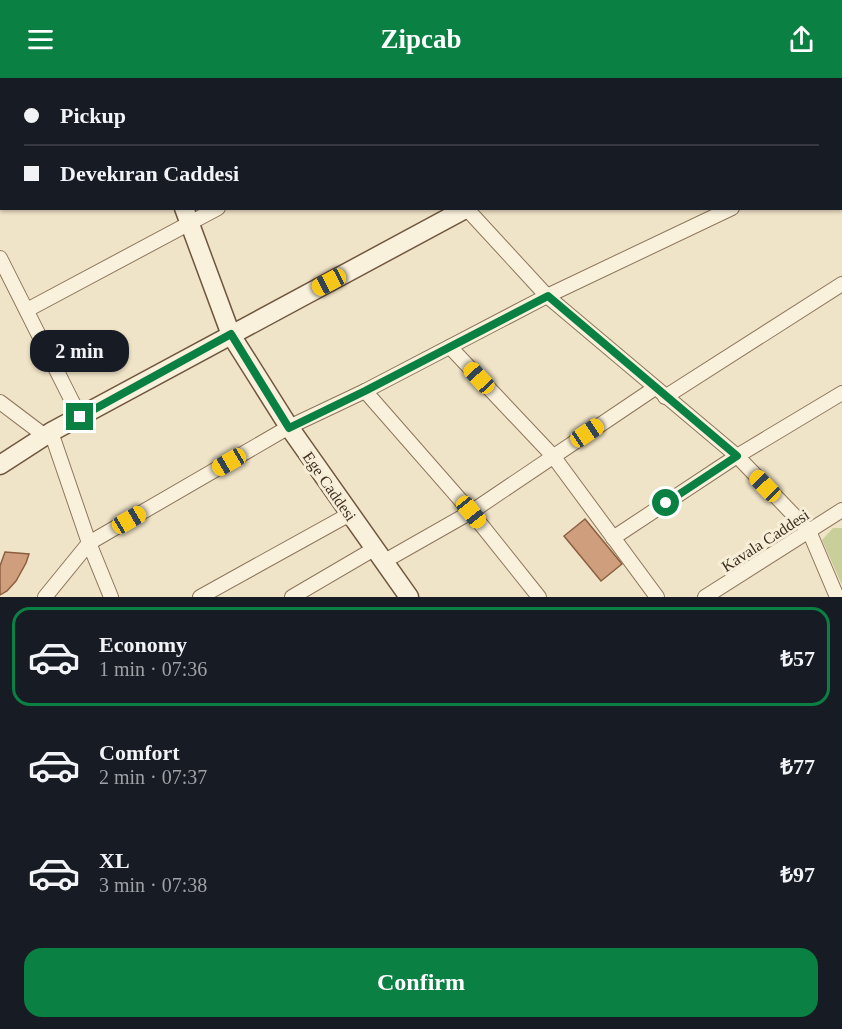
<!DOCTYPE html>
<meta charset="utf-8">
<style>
:root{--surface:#171b24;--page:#20242c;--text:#f1f3f6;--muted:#9ea1a6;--line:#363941;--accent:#0b8043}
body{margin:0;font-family:Georgia,serif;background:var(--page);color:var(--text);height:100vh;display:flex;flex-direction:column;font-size:22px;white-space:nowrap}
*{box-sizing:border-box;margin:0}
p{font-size:20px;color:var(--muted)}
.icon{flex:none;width:33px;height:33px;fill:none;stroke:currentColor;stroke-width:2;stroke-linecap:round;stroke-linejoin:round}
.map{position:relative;height:519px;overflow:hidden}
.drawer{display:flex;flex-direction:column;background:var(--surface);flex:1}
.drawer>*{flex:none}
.hud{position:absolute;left:0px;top:0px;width:843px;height:132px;box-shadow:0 2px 4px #0004;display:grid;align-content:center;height:132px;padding:0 24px;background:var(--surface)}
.end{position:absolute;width:27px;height:27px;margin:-14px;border:8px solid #0b8043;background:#fff;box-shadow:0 0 0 3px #fff}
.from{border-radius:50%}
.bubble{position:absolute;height:42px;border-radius:18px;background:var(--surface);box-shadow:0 2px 4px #0004;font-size:20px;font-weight:700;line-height:42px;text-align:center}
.car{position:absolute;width:18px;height:36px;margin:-18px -9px;border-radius:8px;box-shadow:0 0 4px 2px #0007;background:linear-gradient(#f5c518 24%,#345 0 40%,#f5c518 0 76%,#345 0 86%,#f5c518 0)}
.hud b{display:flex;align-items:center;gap:21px;height:57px;font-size:22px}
.hud b+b{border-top:2px solid var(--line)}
.hud i{width:15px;height:15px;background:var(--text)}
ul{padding:10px 0 0;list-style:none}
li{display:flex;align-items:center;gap:18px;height:99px;margin:0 12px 9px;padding:0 12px;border:3px solid transparent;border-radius:18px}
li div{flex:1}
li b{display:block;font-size:22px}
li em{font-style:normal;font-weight:700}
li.current{border-color:var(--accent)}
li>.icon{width:54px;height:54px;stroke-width:1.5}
.button{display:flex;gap:12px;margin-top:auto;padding:12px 24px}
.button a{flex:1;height:69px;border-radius:18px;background:var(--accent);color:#fff;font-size:24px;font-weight:700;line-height:69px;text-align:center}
header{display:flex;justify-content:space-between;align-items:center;height:78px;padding:0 24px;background:var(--accent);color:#fff;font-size:27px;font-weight:700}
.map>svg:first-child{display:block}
.green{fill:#c9cf9b}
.building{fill:#cf9f7d;stroke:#8d5f41;stroke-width:1.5}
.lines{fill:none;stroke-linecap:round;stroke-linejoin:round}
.street-casing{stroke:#8d765c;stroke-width:16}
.secondary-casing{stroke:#6f573f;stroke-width:21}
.street{stroke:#faf1dc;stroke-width:14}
.secondary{stroke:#faf1dc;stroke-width:18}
.route{stroke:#0b8043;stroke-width:8}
.labels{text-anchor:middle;stroke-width:6;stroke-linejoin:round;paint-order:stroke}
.street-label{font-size:16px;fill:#3d2e20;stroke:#f7eed8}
</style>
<header><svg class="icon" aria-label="menu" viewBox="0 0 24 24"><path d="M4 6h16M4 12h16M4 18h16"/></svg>Zipcab<svg class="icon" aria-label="share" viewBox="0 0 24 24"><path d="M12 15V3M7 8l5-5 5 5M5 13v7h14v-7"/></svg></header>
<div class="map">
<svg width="842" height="519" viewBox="0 0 842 519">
<rect width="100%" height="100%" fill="#f0e4c8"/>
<path class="green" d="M833 450H842V507L822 462Z"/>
<g class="building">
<path d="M585 441 622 486 601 503 564 458Z"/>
<path d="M5 474 29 476 26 485 16 503 7 513 0 517V488Z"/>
</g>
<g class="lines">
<g class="street-casing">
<g id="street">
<path d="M359 0 360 2"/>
<path d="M393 0 394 2"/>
<path d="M626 0 627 2"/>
<path d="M830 0 831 2"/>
<path d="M523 2 527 0"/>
<path d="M842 22V23"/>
<path d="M842 79V78"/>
<path d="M466 130 547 218 737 378 809 453 837 519"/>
<path d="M0 180 80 339"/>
<path d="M27 232 218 130"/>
<path d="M450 269 553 378 657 519"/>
<path d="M365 313 471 434 539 519"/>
<path d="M665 319 842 206"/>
<path d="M0 324 45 358"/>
<path d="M51 354 89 465 289 349 365 313 547 218 732 130"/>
<path d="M613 460 737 378 842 315"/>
<path d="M383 484 471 434 655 310"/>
<path d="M45 519 89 465 111 519"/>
<path d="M200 519 350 436"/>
<path d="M292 519 374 471"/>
<path d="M705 519 842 432"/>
</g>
</g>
<g class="secondary-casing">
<g id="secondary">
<path d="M141 0V2"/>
<path d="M748 2 751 0"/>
<path d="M184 130 231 257 289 349 409 519"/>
<path d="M0 387 51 354 467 130"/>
</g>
</g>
<use href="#street" class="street"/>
<use href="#secondary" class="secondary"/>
</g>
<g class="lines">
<path class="route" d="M80 339 231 256 289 350 365 313 548 218 737 378 666 425"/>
</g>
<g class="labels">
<g class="street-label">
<text transform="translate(330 408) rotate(55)" y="6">Ege Caddesi</text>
<text transform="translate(765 462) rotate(-33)" y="6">Kavala Caddesi</text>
</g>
</g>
</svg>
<i class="end from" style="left:666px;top:425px"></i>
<i class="end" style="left:80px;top:339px"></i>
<div class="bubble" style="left:30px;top:252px;width:99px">2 min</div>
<i class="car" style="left:329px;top:204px;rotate:242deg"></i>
<i class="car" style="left:479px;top:300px;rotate:317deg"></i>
<i class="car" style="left:587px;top:355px;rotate:56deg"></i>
<i class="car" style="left:229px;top:384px;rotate:240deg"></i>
<i class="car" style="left:765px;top:408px;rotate:316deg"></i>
<i class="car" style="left:471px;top:434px;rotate:141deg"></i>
<i class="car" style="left:129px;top:442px;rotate:60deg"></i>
<div class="hud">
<b><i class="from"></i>Pickup</b>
<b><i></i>Devekıran Caddesi</b>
</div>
</div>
<section class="drawer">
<ul>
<li class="current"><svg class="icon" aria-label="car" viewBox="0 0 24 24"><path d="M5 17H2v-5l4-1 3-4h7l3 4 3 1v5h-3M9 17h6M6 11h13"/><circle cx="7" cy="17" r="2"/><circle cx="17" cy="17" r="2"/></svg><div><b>Economy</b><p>1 min · 07:36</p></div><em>₺57</em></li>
<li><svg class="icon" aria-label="car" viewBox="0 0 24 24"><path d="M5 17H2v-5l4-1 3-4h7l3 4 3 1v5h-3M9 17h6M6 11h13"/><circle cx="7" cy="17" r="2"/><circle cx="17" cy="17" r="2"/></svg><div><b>Comfort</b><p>2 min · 07:37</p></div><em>₺77</em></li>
<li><svg class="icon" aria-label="car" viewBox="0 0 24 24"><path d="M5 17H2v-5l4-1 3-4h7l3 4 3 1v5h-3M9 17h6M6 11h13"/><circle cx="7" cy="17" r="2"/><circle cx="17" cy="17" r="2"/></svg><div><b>XL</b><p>3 min · 07:38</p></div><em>₺97</em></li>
</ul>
<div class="button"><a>Confirm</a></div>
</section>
